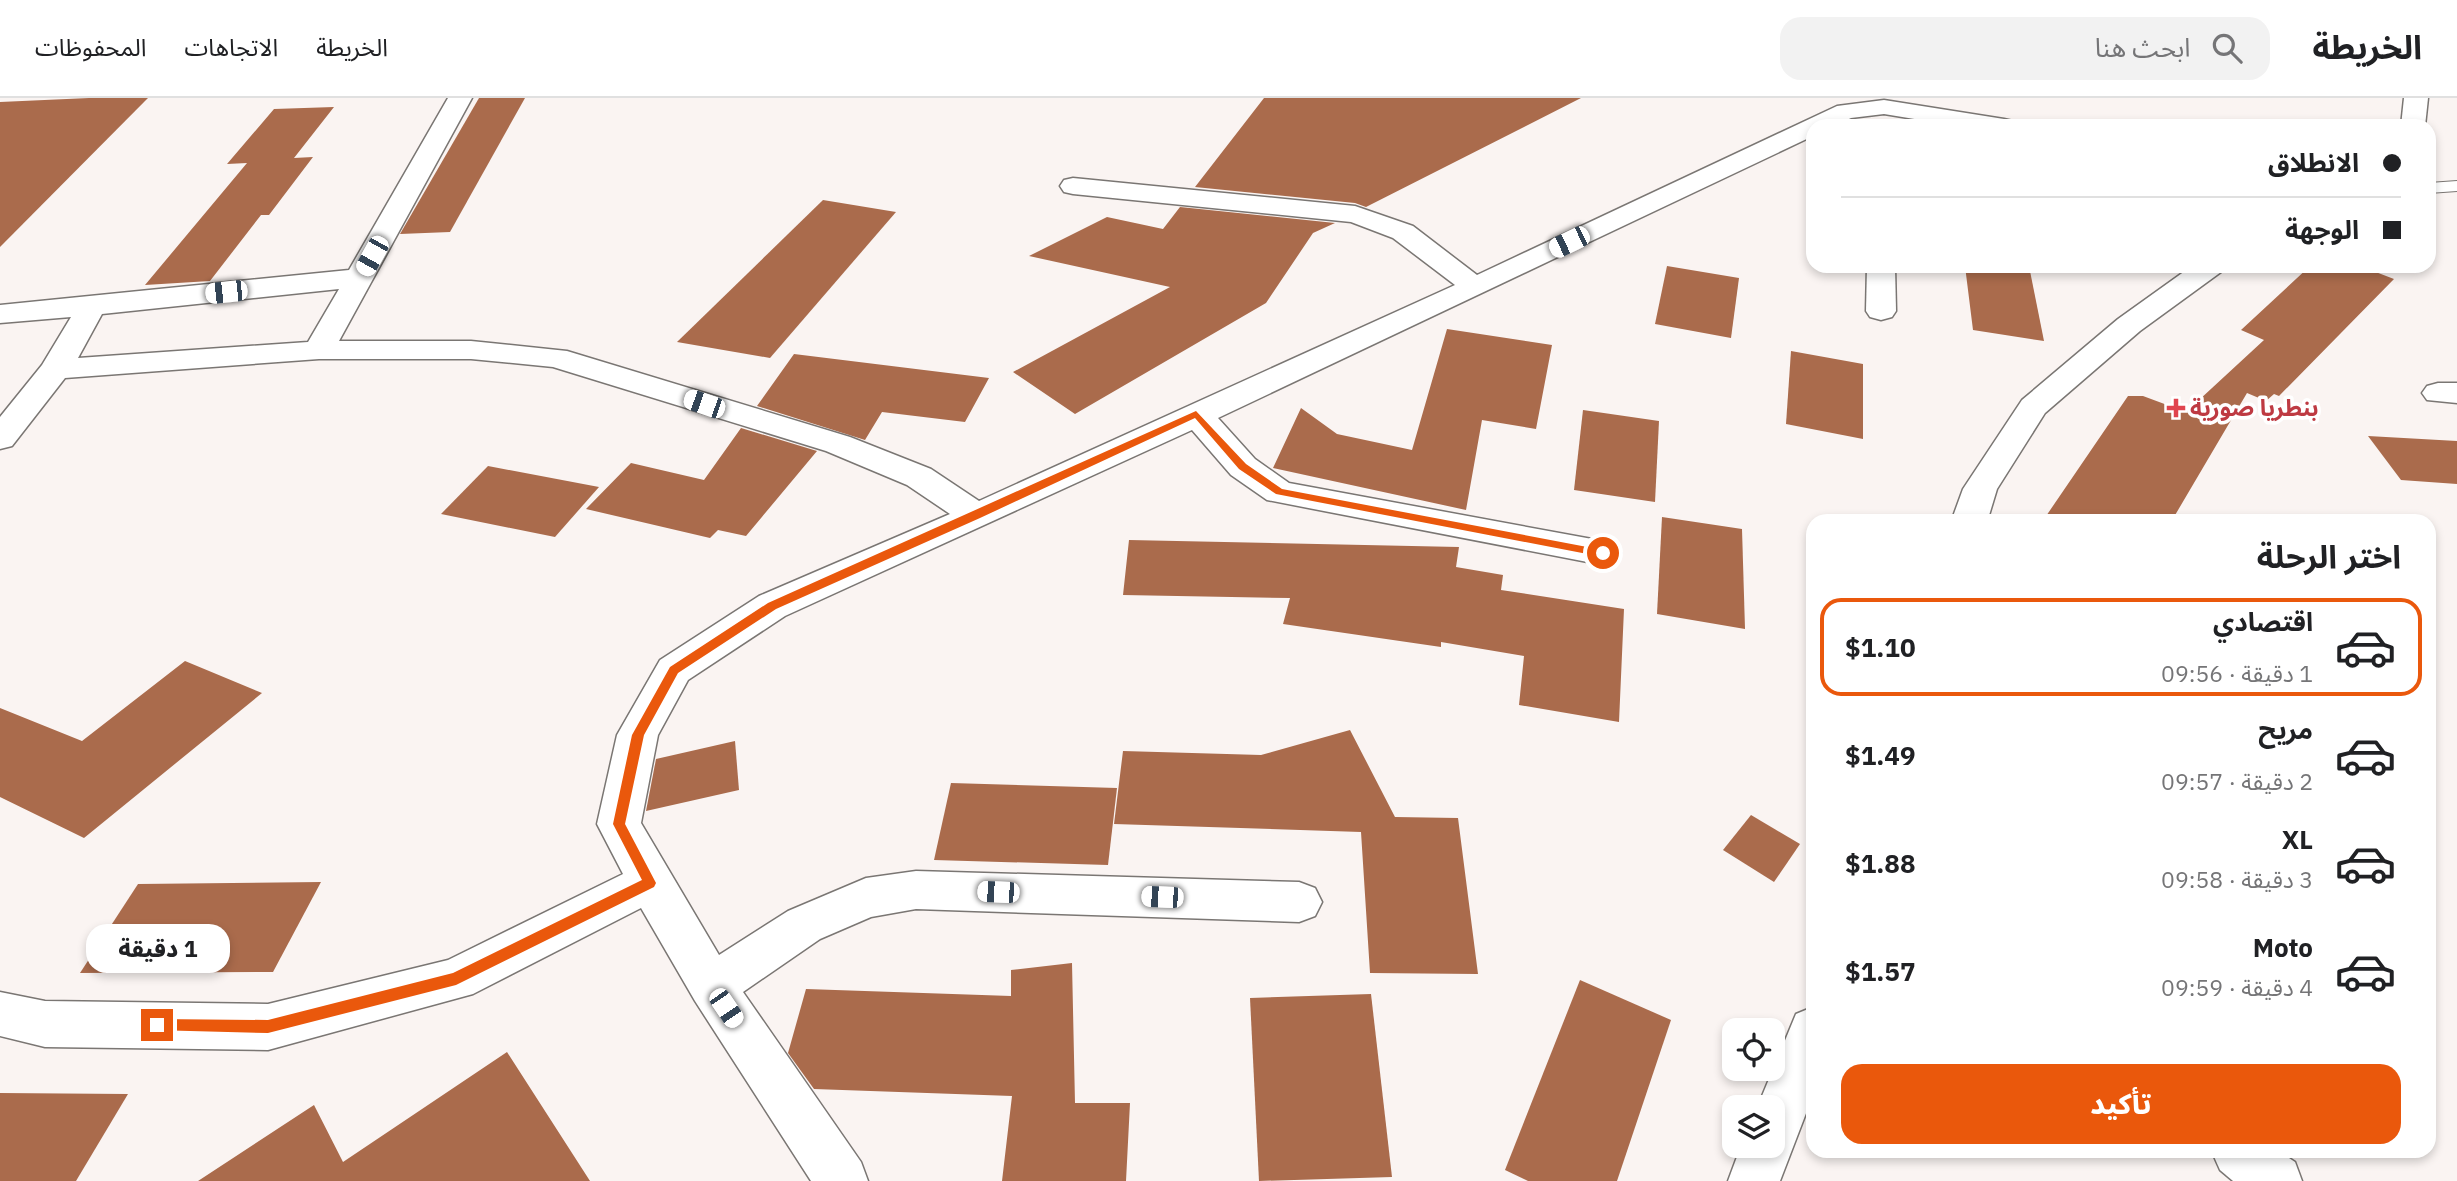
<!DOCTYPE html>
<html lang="ar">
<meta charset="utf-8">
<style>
:root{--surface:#fff;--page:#f2f2f2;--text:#202124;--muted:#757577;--line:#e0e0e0;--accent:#ea580c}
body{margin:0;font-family:"IBM Plex Sans","Noto Sans Arabic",sans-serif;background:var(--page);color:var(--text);direction:rtl;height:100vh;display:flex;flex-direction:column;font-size:26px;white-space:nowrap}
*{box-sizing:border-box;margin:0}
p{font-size:23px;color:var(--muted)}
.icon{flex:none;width:38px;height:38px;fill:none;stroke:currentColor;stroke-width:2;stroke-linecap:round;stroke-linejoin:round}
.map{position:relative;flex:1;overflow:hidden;direction:ltr}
.side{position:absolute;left:1806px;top:416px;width:630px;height:644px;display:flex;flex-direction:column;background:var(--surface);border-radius:21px;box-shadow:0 4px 10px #0003;direction:rtl}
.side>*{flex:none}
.guide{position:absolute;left:1806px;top:21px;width:630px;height:154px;border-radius:21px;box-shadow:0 4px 10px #0003;direction:rtl;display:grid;align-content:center;height:154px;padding:0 35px;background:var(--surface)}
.controls{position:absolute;left:1722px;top:920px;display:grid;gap:14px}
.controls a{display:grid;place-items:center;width:63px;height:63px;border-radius:14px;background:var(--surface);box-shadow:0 4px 10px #0003;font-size:35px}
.end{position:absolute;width:32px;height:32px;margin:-16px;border:9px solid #ea580c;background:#fff;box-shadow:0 0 0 4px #fff}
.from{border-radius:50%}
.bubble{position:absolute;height:49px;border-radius:21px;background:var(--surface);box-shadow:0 4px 10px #0003;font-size:23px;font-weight:800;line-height:49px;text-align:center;direction:rtl}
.car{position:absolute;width:21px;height:42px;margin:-21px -10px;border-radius:9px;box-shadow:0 0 5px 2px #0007;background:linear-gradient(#fff 24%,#345 0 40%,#fff 0 76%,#345 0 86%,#fff 0)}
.guide b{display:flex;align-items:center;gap:24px;height:66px;font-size:26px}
.guide b+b{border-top:2px solid var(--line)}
.guide i{width:18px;height:18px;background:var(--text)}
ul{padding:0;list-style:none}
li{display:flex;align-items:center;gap:21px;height:98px;margin:0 14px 10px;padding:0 21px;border:4px solid transparent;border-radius:21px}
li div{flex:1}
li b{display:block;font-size:26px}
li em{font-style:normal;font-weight:800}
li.current{border-color:var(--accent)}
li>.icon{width:63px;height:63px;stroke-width:1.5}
h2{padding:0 35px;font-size:32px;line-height:84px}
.action{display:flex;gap:14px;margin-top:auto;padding:14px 35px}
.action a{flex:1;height:80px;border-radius:21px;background:var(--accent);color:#fff;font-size:28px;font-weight:800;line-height:80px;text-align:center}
header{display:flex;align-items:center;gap:42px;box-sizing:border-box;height:98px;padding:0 35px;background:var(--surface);border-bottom:2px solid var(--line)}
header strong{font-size:33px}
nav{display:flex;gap:38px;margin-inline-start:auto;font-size:24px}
.search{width:490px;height:63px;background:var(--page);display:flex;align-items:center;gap:18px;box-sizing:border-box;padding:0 24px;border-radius:21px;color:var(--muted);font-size:26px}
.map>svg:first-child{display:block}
.building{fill:#aa6b4c}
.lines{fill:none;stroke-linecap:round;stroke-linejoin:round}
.lane-casing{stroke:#7a7673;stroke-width:2}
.street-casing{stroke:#7a7673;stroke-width:3}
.lane{fill:#fff;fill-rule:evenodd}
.street{fill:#fff;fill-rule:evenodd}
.route{fill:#ea580c}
.health-dot{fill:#e0444e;stroke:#fff;stroke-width:2.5}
.labels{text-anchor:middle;stroke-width:7;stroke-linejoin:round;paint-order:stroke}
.health-label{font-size:23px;font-weight:bold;fill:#be3a42;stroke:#fff;text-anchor:start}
</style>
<header>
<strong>الخريطة</strong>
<div class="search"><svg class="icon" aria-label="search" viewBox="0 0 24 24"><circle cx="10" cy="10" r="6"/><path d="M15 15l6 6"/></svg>ابحث هنا</div>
<nav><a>الخريطة</a><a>الاتجاهات</a><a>المحفوظات</a></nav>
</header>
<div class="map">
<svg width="2457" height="1083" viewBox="0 0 2457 1083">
<rect width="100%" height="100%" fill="#faf4f2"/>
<g class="building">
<path d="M89 0H148L0 149V4Z"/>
<path d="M479 0H525L450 134 400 136Z"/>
<path d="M1264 0H1581L1366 109 1355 105 1195 89Z"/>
<path d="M334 9 294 60 313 59 269 117H261L210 183 145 187 247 65 227 66 274 11Z"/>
<path d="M823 102 896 114 770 260 677 244Z"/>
<path d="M1180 109 1335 125 1313 135 1266 205 1075 316 1013 274 1170 189 1029 158 1107 119 1163 131Z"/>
<path d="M1667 168 1739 180 1731 240 1655 226Z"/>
<path d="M1965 168H2029L2044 243 1973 232Z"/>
<path d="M2310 168H2360L2394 181 2279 298 2274 296 2266 303 2247 295 2171 424H2042L2128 298H2143L2186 314 2264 242 2241 232Z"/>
<path d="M1447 231 1552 247 1536 331 1482 322 1466 412 1273 370 1301 310 1337 336 1412 352Z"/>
<path d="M1791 253 1863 266V341L1786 326Z"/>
<path d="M794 256 989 280 965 324 882 314 865 342 757 308Z"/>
<path d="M1583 312 1659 323 1655 404 1574 392Z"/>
<path d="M741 330 817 353 746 438 718 432 710 440 586 411 631 365 704 382Z"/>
<path d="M2368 338 2457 343V386L2401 382Z"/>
<path d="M488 368 599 389 555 439 441 416Z"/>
<path d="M1662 419 1742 431 1745 531 1657 516Z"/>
<path d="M1129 442 1459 449 1456 469 1503 477 1501 492 1624 511 1619 624 1519 607 1524 558 1441 544V549L1283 526 1290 500 1123 497Z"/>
<path d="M185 563 262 595 84 740 0 699V610L82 643Z"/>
<path d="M1350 632 1395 719 1458 720 1478 876 1370 875 1361 734 1114 726 1123 653 1261 657Z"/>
<path d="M735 643 739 692 646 713 656 661Z"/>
<path d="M951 685 1117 690 1108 767 934 762Z"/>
<path d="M1751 717 1800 746 1774 784 1723 752Z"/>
<path d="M321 784 273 874 80 875 138 786Z"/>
<path d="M1072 865 1075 1005H1130L1126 1083H1002L1012 998 814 991 788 955 806 891 1011 898V872Z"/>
<path d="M1580 882 1671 922 1617 1083H1528L1505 1072Z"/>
<path d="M1371 896 1392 1079 1259 1083 1250 900Z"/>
<path d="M507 954 590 1083H198L314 1007 343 1064Z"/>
<path d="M0 995 128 996 76 1083H0Z"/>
</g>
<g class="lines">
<g class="lane-casing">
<path id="lane" d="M2457 83V93L2429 95V85Z"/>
</g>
<g class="street-casing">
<g id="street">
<path d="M448 0H472L339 243H471L567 253 850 339 931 371 979 403 1455 187 1393 140 1351 124 1073 96 1064 94 1060 88 1064 82 1073 80 1355 108 1413 128 1477 177 1837 8 1884 2 2004 21 2013 23 2016 28H1957L1884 16 1851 20 1834 28H1813V38L1218 320 1255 361 1289 385 1603 443 1616 446 1621 455 1616 464 1603 467 1267 402 1231 377 1192 332 785 518 688 582 658 637 641 725 719 857 788 813 866 780 916 773 1299 784 1315 790 1322 804 1315 818 1299 824 916 811 871 819 820 841 743 894 861 1064 868 1083H811L695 903 641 810 473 896 268 952 45 949 0 938V894L45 903 268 906 448 862 623 776 597 726 617 637 660 562 759 498 950 416 907 387 826 353 553 269 471 261H319L65 280 12 348 0 351V319L42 267 71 219 0 225V207L349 172ZM339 191 308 244 78 260 102 216Z"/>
<path d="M2404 0H2428L2425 28H2401Z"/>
<path d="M1867 168H1895L1896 213 1892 219 1881 222 1870 219 1866 213Z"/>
<path d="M2192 168H2225L2221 174 2140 233 2045 315 1997 391 1987 424H1951L1963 391 2022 302 2118 221Z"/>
<path d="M2438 285H2457V305L2427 302 2422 295 2427 288Z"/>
<path d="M1813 909V997L1780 1083H1728L1741 1048H1773V1010H1757L1796 916Z"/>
<path d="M2212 1054H2280L2295 1064 2302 1083H2233L2220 1072Z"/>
</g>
</g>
<use href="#lane" class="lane"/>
<use href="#street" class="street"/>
</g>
<path class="route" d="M1196 313 1246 366 1282 391 1603 452 1608 455 1603 459 1276 396 1239 371 1195 320 980 420 776 511 678 575 644 637 625 726 656 785 654 789 456 887 268 935 152 932 150 927 157 921 268 922 453 875 642 782 613 726 632 637 670 569 768 505Z"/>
<path class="health-dot" d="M2172.5 299.5h7v7h7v7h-7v7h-7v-7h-7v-7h7z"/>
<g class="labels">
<g class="health-label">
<text x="2190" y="318">بنطريا صورية</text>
</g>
</g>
</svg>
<div class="controls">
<a><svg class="icon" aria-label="locate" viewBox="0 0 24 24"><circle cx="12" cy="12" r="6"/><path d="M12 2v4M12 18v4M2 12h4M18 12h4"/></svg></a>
<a><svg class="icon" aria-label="layers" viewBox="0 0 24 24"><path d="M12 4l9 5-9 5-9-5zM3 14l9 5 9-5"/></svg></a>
</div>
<i class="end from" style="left:1603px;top:455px"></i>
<i class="end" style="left:157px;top:927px"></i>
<div class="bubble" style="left:86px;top:826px;width:144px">1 دقيقة</div>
<i class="car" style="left:1569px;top:144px;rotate:244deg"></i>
<i class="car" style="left:372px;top:158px;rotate:209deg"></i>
<i class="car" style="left:226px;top:194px;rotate:264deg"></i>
<i class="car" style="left:704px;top:306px;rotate:289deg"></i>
<i class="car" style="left:998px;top:794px;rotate:272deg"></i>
<i class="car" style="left:1162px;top:799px;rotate:272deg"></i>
<i class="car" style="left:726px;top:910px;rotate:146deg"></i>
<div class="guide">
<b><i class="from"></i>الانطلاق</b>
<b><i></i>الوجهة</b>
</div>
<section class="side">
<h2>اختر الرحلة</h2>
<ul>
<li class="current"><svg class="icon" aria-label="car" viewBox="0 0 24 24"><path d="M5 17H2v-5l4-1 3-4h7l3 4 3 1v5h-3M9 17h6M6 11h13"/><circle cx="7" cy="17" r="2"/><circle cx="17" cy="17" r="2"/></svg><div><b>اقتصادي</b><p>1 دقيقة · 09:56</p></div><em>$1.10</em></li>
<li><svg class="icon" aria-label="car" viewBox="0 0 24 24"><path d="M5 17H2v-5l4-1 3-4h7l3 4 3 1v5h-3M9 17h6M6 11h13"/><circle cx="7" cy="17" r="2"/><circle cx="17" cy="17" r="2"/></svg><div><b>مريح</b><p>2 دقيقة · 09:57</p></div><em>$1.49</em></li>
<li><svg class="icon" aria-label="car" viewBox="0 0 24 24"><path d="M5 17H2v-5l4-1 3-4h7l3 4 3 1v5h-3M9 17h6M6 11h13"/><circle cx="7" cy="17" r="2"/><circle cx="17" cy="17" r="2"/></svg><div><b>XL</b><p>3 دقيقة · 09:58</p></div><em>$1.88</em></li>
<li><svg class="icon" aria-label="car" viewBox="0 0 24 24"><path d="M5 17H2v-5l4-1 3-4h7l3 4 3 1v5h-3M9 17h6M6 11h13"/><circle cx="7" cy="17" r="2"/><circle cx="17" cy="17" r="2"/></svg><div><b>Moto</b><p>4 دقيقة · 09:59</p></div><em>$1.57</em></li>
</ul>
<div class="action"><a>تأكيد</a></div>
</section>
</div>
